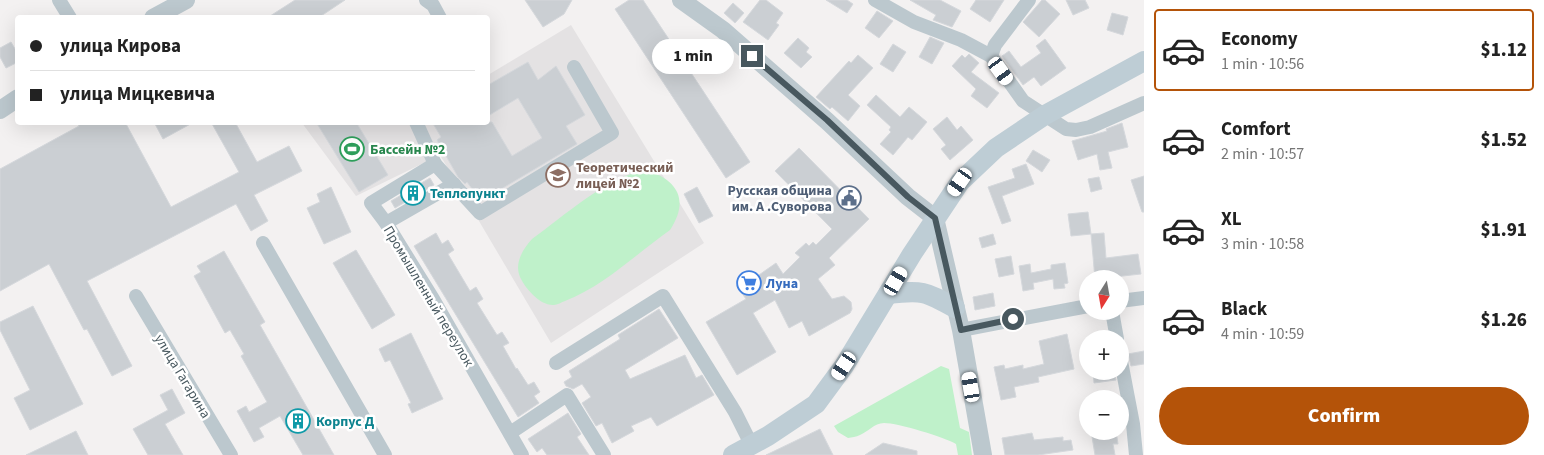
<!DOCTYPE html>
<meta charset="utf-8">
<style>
:root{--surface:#fff;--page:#f6f6f6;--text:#222;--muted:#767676;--line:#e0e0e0;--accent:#b45309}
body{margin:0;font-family:"Source Sans 3",sans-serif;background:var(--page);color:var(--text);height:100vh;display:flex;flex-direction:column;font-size:19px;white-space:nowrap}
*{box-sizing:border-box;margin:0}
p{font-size:16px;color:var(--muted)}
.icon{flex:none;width:28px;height:28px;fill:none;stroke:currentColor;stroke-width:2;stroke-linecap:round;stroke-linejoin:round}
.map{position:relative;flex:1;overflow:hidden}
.drawer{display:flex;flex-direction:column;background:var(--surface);width:400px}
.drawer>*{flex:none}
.guide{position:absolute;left:15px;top:15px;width:475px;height:110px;border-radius:5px;box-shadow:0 5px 20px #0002;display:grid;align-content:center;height:110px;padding:0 15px;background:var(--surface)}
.needle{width:32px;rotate:191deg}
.tools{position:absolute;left:1079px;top:270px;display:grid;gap:10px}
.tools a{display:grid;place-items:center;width:50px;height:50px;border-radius:50%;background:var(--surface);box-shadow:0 5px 20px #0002;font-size:25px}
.end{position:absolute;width:22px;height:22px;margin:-11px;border:6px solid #48585f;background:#fff;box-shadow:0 0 0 2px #fff}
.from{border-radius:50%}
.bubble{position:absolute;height:35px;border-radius:18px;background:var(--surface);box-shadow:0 5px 20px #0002;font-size:16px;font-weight:800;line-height:35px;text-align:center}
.car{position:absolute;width:15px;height:30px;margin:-15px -8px;border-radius:6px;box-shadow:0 0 4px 1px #0007;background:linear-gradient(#fff 24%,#345 0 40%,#fff 0 76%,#345 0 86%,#fff 0)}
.guide b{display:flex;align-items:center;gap:18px;height:48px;font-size:19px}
.guide b+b{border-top:1px solid var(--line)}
.guide i{width:12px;height:12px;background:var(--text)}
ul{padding:9px 0 0;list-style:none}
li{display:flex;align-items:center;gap:15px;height:82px;margin:0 10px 8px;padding:0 5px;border:2px solid transparent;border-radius:5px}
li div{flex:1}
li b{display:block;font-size:19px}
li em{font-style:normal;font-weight:800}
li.on{border-color:var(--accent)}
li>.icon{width:45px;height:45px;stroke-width:1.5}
.action{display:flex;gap:10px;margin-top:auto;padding:10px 15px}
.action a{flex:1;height:58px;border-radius:30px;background:var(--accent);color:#fff;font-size:20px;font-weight:800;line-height:58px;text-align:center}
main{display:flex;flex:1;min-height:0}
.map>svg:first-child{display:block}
.education{fill:#e4e2e3}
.green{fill:#bff1ca}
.building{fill:#cbcfd3;stroke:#d5d8dc}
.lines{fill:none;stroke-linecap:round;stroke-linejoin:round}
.minor{stroke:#bcc8ce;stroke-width:14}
.tertiary{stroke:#bcc8ce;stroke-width:18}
.secondary{stroke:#becdd5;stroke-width:20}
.route{stroke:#48585f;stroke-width:6}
.labels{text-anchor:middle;stroke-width:5;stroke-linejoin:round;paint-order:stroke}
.leisure-label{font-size:14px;font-weight:bold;fill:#27864d;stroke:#fff;text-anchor:start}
.education-label{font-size:14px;font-weight:bold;fill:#785e54;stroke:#fff;text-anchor:start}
.service-label{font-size:14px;font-weight:bold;fill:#4e5e75;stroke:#fff;text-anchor:end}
.culture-label{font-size:14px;font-weight:bold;fill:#0d838f;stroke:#fff;text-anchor:start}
.shop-label{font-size:14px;font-weight:bold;fill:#366cbe;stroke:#fff;text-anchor:start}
.street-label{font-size:14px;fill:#48585f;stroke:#fff}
</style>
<main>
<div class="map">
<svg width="1144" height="455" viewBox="0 0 1144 455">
<rect width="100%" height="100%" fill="#f3f1f1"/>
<path class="education" d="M571 25 704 243 551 343 440 155 356 196 302 123 488 122V75Z"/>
<g class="green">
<path d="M647 170C679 181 689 201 670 230 636 254 604 286 565 301 562 302 557 305 554 305 540 306 525 288 520 277 514 263 523 249 532 239 564 216 609 175 647 170Z"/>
<path d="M941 366 949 369 960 428 969 432 972 455H958L956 444C944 437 898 423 884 423 874 423 868 432 860 435 856 437 852 437 848 438L838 432 834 426Z"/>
</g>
<g class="building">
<path d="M295 0H345L318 18H267Z"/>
<path d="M525 0H572L564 14 543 27Z"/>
<path d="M629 0H643L750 162 726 178 615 9Z"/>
<path d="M760 0H766L783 13 776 23 779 25 768 40 743 22Z"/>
<path d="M826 0H847L853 4 847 13Z"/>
<path d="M910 0H940L961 11 952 27 933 20 936 15Z"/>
<path d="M976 0H1004L990 22 970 9Z"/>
<path d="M1042 0H1045L1060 14 1039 37 1023 22Z"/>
<path d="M1066 0H1085L1089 8 1073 15Z"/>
<path d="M733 3 744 13 735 23 724 13Z"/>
<path d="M877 11 893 21 879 38 865 28Z"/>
<path d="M1112 13 1128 17 1123 35 1107 30Z"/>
<path d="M930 37 944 43 932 64 919 57Z"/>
<path d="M798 38 809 48 806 52 812 57 801 68 784 53Z"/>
<path d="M1045 39 1066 68 1041 86 1034 77 1023 85 1002 56 1009 51 1021 67 1041 53 1036 46Z"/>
<path d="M11 42 18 54V62L6 68 0 57V48Z"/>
<path d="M893 44 906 52 893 72 880 64Z"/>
<path d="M969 54 979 63 971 72 999 93 987 108 971 96 976 89 952 66 962 55 965 58Z"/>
<path d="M858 55 873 68 848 95 860 106 848 121 832 107 830 109 816 97 849 61 851 63Z"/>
<path d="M528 62 538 80 556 66 585 115 566 126 577 144 481 201 467 182 465 184 458 177 437 140 441 137 432 122H492L512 156 542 138 518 98 488 116V85Z"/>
<path d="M876 95 900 117 909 107 927 122 912 140 908 137 893 155 880 144 891 132 889 130 891 127 867 105Z"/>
<path d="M947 117 957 130 961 126 973 140 950 160 941 149 946 145 933 129Z"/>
<path d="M77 122H125L171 207 239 172 211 122H235L257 162 289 146 302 171 254 195 268 221 251 231 236 204 87 281 132 366 112 376 87 329 84 330 49 264 0 291V169L79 126Z"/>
<path d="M154 122H194L163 139Z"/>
<path d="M316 122H356L388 175 359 192Z"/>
<path d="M1122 123 1128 147 1108 152 1112 168 1100 170 1097 154 1078 160 1072 141 1107 131 1106 129Z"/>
<path d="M799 148 869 219 829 258 835 265 818 279 832 299 844 296 851 302 852 309 850 313 809 336 802 321 789 328 775 300 753 313 776 352 737 375 706 322 746 299 739 289 776 263 783 274 800 257 795 253 806 243 809 246 813 242 816 245 832 229 775 171Z"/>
<path d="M1033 150 1050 160 1042 172 1026 161Z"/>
<path d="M1026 164 1034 184 1002 196 1011 221 1002 224 988 187 1015 178 1012 169Z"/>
<path d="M1144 176V212H1142L1131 180Z"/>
<path d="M1099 177 1102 189 1091 192 1088 179Z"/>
<path d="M430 178 434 185 395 208 391 201Z"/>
<path d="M331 187 351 232 324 244 307 208 320 202 317 194Z"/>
<path d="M697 187 713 216 699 223 684 194Z"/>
<path d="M1088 212 1091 234 1071 236 1068 214Z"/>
<path d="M436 233 442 244 448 240 454 250 448 254 470 291 476 287 483 299 477 303 497 335 502 332 509 343 503 346 516 369 517 368 528 385 534 382 540 392 534 396 539 403 518 417 414 246Z"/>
<path d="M1104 233 1106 258 1138 254 1141 274 1095 279 1091 234Z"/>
<path d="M993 234 996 244 982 248 979 238Z"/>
<path d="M356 250 395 315 372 329 333 263Z"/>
<path d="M224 251 265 322 260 325 334 455H303L280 416 259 428 264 437 254 442 237 411 246 406 249 412 267 402 241 356 244 354 230 330 225 333 194 276 201 272 197 266Z"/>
<path d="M1011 256 1014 274 999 277 995 259Z"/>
<path d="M1065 263 1068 283 1064 284 1065 288 1054 289 1053 279 1033 283 1034 289 1023 291 1019 266 1030 264 1031 273 1051 269V265Z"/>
<path d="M993 293 995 306 975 310 973 297Z"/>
<path d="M33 306 83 404 30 430 14 398 30 390 0 330V322Z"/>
<path d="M659 309 678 338 625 370 630 379 685 355 696 378 702 375 714 395 657 426 651 417 631 426 634 431 612 443 602 423 596 426 582 403 591 397 582 384 573 389 566 386 564 382 572 377 569 371 620 339 618 335Z"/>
<path d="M411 333 443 399 412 413 408 404 411 403 390 360 385 362 379 349Z"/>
<path d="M1067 334 1074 369 1038 377 1039 382 1014 387 1016 397 1001 400 994 367 1004 365 1005 369 1023 365V369L1044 364 1039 341Z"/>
<path d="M1144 351V364L1131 366 1128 354Z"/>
<path d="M1093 371H1114L1116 380 1094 383Z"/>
<path d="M172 389 185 413 165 424 183 455H148L133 429 168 410 160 395Z"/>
<path d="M568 413 581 434 577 437 589 455H547L542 448 537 452 528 439Z"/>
<path d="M820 429 833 455H766Z"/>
<path d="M76 431 88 455H26Z"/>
<path d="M1091 431H1116L1118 444H1113L1115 455H1095Z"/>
<path d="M1032 433 1034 440 1063 437V441L1071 440 1073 450 1038 455H1005L1002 438Z"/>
<path d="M883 443 917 451V455H865Z"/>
</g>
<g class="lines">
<g class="minor">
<path d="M59 0 70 18"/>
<path d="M426 0 433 5 440 18"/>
<path d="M875 0 914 22 961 40 991 56 1023 101 1066 129 1076 130 1090 127 1144 103"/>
<path d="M991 56 995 45 1029 0"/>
<path d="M416 122 435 164"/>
<path d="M386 223 454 184"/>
<path d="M263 243 385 455"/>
<path d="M136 296 231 455"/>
<path d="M1120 301 1144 298"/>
<path d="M1112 311 1117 339"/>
<path d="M961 330 1088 306"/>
<path d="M1120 356 1133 424 1136 455"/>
<path d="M556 363 663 296 735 412 751 444"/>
<path d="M510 433 567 395 604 455"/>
<path d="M522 455 433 299 386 223 371 203 435 164 480 213 612 133 574 67"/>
</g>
<g class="tertiary">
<path d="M681 0 723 30 827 121 908 197 935 218 961 330 983 455"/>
<path d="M153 18 186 0"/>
<path d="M0 110 18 98"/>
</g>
<g class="secondary">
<path d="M888 294C922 290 925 291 955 308"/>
<path d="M733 455 768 436 816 404 844 366 912 254 960 182 996 148 1045 115 1144 61"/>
</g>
</g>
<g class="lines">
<path class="route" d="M752 56 827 120 908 197 935 218 961 330 1013 319"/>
</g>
<defs>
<g id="stadium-ring" transform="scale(1.25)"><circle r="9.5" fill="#fff" stroke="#2e9e5b" stroke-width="1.5"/><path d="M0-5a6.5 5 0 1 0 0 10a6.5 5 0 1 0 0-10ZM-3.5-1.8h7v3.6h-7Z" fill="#2e9e5b"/></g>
<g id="school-ring" transform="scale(1.25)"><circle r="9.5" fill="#fff" stroke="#8d6e63" stroke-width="1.5"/><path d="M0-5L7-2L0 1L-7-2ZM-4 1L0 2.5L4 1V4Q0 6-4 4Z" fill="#8d6e63"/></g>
<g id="building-ring" transform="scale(1.25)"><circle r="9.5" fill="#fff" stroke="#0f9aa8" stroke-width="1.5"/><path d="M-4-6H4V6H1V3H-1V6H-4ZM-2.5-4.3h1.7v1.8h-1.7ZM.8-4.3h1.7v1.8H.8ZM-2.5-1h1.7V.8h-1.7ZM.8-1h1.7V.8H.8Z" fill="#0f9aa8"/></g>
<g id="civic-ring" transform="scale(1.25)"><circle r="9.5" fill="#fff" stroke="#5c6f8a" stroke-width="1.5"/><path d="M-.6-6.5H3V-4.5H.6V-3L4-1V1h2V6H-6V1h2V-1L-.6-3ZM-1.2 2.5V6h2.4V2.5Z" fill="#5c6f8a"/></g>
<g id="supermarket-ring" transform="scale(1.25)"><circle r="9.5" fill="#fff" stroke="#3f7fe0" stroke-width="1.5"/><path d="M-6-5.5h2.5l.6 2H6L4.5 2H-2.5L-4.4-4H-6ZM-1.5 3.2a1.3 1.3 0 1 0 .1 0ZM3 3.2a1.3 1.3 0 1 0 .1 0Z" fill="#3f7fe0"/></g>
</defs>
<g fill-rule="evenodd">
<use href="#stadium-ring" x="352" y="149"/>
<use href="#school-ring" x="558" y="175"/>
<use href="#building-ring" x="413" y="193"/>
<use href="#civic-ring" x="849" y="198"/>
<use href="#supermarket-ring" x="749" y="283"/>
<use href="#building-ring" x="298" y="421"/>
</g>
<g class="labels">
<g class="leisure-label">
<text x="370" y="154">Бассейн №2</text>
</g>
<g class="education-label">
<text x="576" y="172">Теоретический<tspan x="576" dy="16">лицей №2</tspan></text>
</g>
<g class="service-label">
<text x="832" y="195">Русская община<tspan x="832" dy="16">им. А .Суворова</tspan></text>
</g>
<g class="culture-label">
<text x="430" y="198">Теплопункт</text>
<text x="316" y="426">Корпус Д</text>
</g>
<g class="shop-label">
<text x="766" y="288">Луна</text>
</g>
<g class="street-label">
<text transform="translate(429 296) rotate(59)" y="5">Промышленный переулок</text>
<text transform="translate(183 376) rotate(59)" y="5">улица Гагарина</text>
</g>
</g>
</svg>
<div class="tools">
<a><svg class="needle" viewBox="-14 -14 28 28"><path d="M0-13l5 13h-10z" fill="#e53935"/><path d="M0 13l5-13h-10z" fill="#767676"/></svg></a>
<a>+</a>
<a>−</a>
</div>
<i class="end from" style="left:1013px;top:319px"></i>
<i class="end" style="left:752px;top:56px"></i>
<div class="bubble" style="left:652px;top:39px;width:82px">1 min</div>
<i class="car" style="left:1001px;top:71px;rotate:144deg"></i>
<i class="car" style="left:960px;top:182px;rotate:215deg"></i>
<i class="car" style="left:896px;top:281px;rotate:30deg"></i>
<i class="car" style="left:844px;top:366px;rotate:214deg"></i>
<i class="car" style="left:971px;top:387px;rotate:350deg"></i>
<div class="guide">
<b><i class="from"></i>улица Кирова</b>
<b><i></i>улица Мицкевича</b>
</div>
</div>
<section class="drawer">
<ul>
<li class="on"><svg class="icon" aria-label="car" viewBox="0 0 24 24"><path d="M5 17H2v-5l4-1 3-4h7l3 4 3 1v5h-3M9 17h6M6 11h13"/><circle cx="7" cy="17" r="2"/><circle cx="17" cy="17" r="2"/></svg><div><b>Economy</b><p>1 min · 10:56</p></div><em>$1.12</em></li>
<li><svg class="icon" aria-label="car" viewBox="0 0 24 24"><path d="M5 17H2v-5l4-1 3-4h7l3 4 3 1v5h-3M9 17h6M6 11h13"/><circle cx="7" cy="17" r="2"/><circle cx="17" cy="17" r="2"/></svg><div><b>Comfort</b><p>2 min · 10:57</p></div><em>$1.52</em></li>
<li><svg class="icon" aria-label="car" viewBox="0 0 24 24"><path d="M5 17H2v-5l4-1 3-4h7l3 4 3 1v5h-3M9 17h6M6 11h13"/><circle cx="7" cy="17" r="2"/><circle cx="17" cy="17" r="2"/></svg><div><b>XL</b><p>3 min · 10:58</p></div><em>$1.91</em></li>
<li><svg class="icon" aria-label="car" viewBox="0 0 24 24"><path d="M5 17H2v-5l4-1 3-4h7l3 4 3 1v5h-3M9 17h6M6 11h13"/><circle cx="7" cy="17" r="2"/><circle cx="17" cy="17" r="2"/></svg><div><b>Black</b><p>4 min · 10:59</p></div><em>$1.26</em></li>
</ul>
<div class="action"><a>Confirm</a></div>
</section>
</main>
